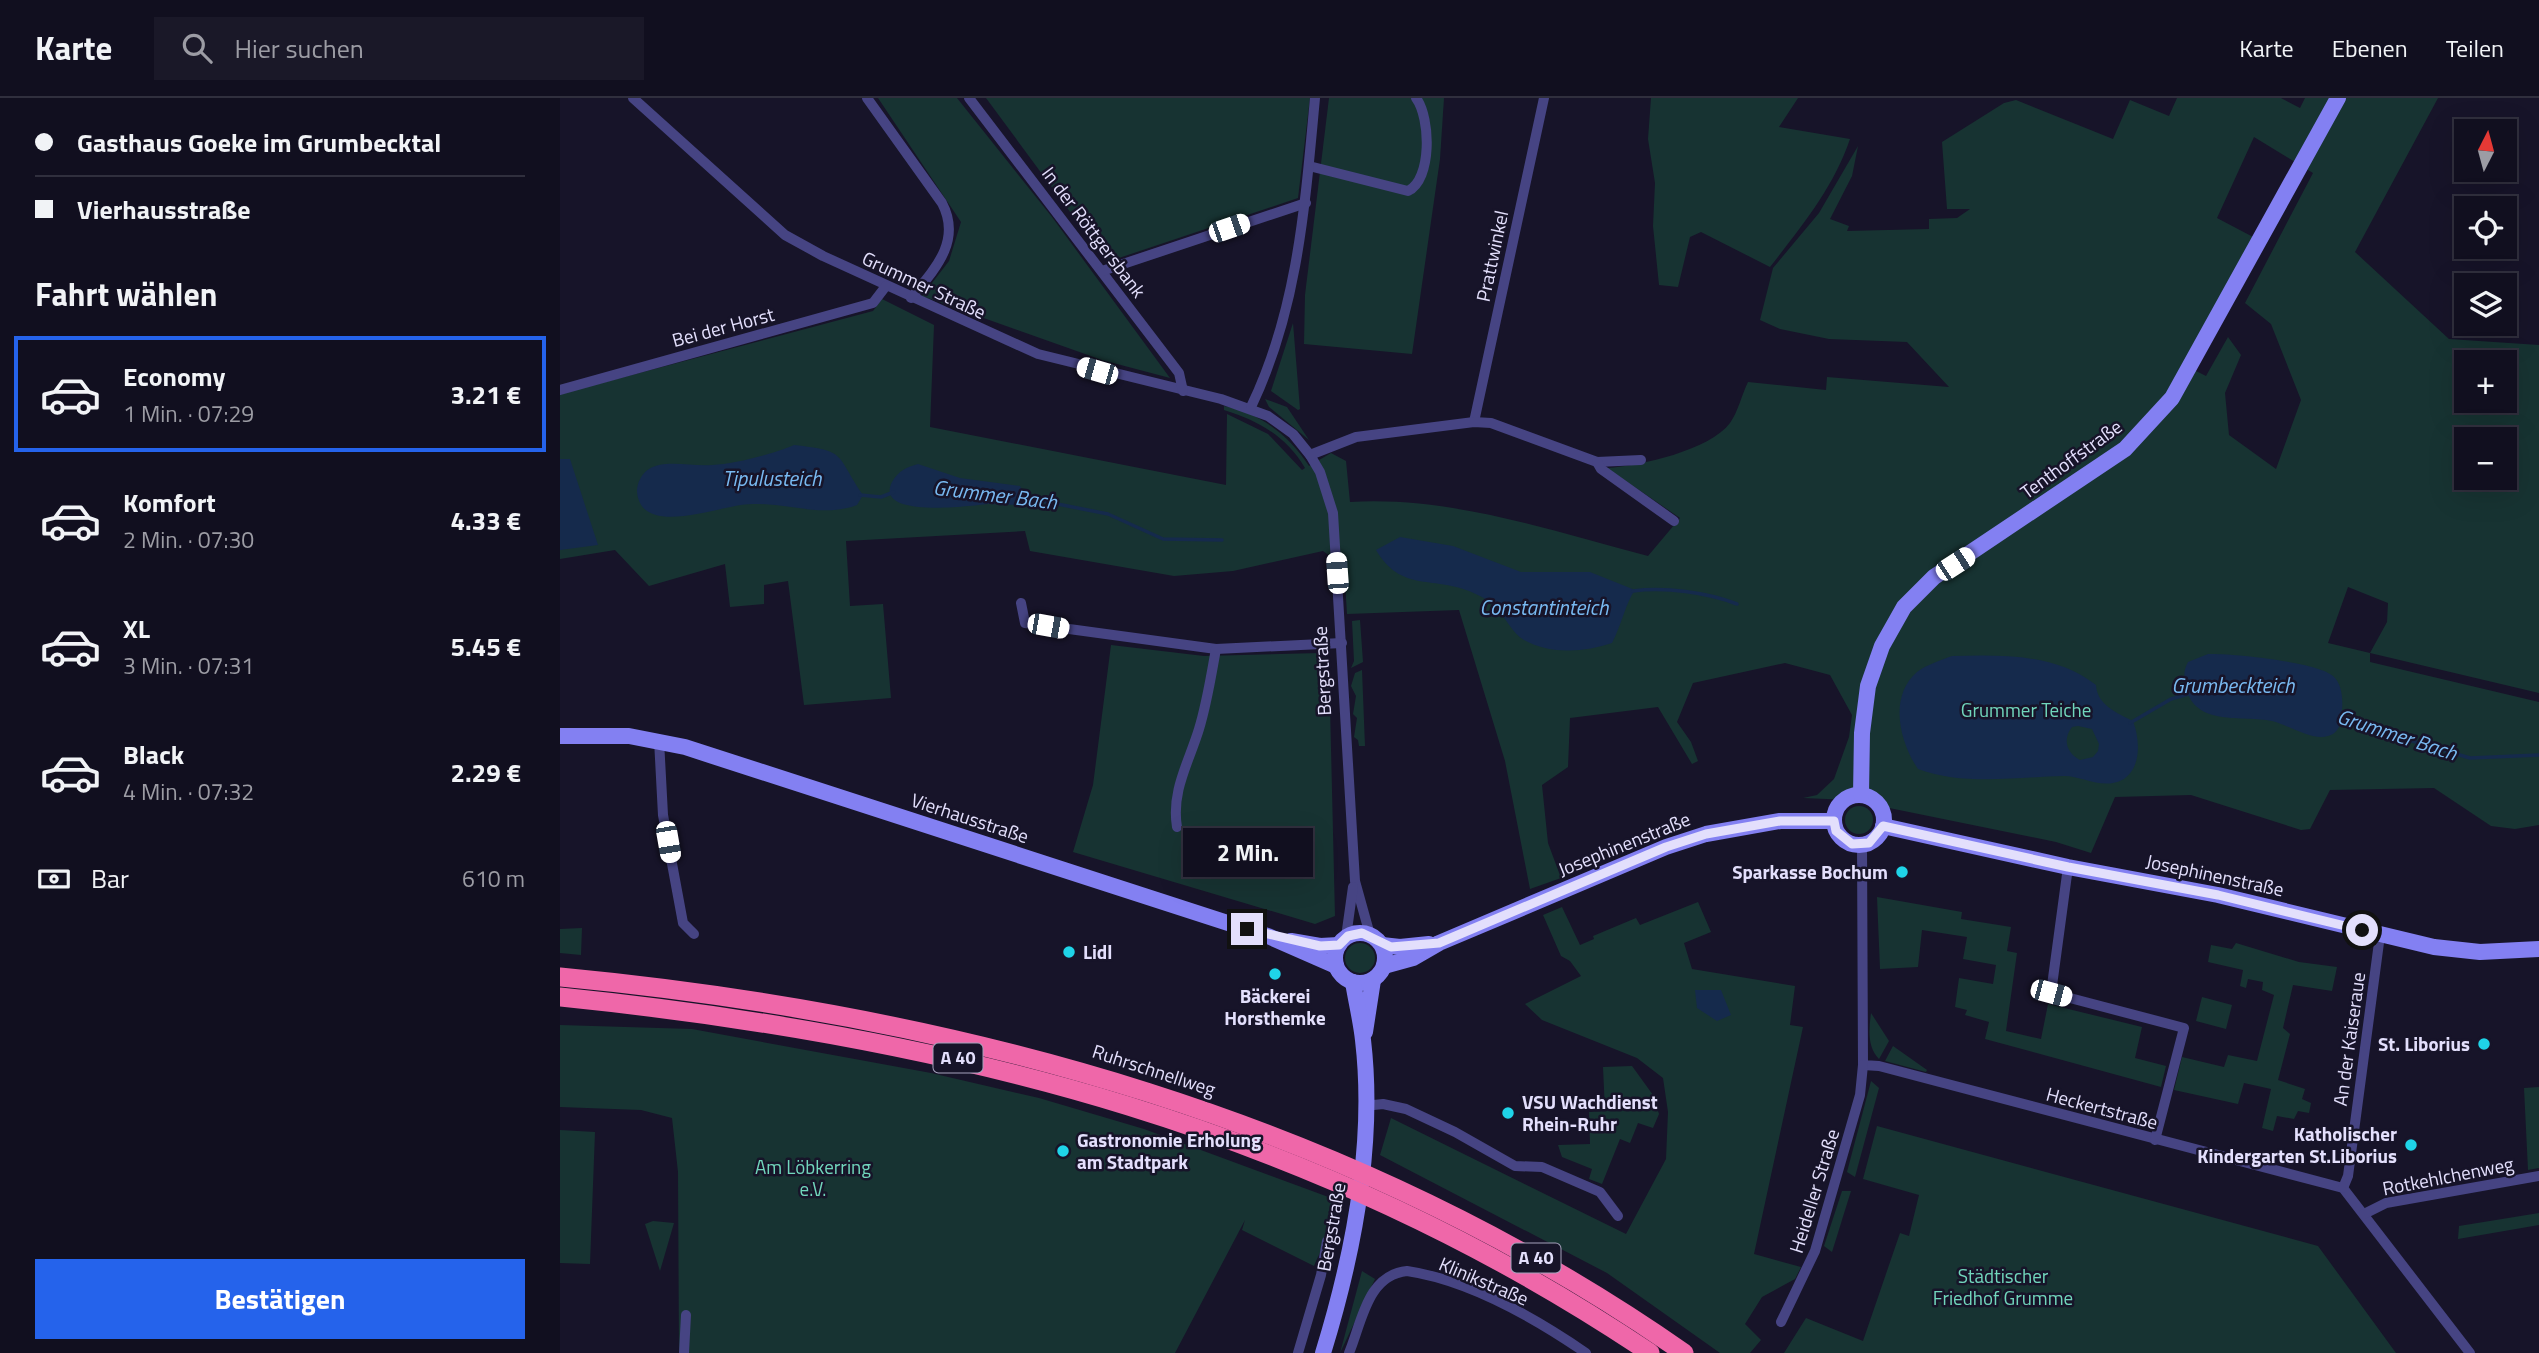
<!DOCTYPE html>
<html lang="de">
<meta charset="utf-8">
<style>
:root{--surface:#110f1f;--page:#1a1828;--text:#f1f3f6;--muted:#9c9ca4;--line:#302f3d;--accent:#2563eb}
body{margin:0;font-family:"Titillium Web",sans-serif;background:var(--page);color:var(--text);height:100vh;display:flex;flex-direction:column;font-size:26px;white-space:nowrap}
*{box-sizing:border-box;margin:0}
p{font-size:23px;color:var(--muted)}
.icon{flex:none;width:38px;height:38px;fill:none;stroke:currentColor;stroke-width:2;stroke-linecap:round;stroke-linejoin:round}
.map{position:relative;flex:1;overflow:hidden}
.panel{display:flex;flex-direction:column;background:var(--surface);width:560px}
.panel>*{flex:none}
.banner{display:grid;align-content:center;height:154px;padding:0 35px;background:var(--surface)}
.needle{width:46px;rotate:6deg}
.controls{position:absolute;left:1894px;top:21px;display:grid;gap:14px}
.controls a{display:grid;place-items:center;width:63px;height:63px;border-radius:0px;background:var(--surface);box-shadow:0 7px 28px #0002,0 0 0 2px var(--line);font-size:35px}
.end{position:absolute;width:32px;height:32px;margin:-16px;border:9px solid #e3dffc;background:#111;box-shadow:0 0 0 4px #111}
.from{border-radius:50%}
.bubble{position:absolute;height:49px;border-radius:0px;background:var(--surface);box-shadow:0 7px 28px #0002,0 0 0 2px var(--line);font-size:23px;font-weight:700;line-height:49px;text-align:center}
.car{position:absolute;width:21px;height:42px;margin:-21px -10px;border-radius:9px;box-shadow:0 0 5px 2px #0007;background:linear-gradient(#fff 24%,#345 0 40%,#fff 0 76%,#345 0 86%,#fff 0)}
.banner b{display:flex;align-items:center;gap:24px;height:66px;font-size:26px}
.banner b+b{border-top:2px solid var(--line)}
.banner i{width:18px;height:18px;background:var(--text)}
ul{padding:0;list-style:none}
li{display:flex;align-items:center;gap:21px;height:116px;margin:0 14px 10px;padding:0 21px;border:4px solid transparent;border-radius:0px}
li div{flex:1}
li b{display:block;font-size:26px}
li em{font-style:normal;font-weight:700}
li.on{border-color:var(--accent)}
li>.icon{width:63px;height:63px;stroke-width:1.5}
h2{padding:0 35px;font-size:32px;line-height:84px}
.pay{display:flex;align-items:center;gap:18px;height:77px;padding:0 35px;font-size:26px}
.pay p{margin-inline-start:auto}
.action{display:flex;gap:14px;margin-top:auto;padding:14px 35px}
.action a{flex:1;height:80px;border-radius:0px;background:var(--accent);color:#fff;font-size:28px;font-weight:700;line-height:80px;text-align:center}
header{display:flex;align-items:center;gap:42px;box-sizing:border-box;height:98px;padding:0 35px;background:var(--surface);border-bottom:2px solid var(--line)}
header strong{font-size:33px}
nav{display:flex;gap:38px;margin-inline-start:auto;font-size:24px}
.search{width:490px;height:63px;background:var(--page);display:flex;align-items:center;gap:18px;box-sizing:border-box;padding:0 24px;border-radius:0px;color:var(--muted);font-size:26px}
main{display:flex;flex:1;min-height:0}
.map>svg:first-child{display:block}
.green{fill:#173332;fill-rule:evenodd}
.water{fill:#152a4c;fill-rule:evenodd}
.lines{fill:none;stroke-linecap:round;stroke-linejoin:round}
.stream{stroke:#152a4c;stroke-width:3.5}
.street{stroke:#464483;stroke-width:10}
.secondary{stroke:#8380f2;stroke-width:16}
.highway{stroke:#ef67a9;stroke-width:19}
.route{stroke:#e3dffc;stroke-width:9}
.poi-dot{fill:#1fd4e8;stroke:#171429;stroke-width:2.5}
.labels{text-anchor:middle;stroke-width:5;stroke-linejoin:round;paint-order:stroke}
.shield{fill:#171429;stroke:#a6a2bd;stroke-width:2}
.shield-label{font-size:18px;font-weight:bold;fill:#e3dffc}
.street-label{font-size:19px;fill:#e3dffc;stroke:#171429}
.park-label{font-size:19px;fill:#71d6bc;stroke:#171429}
.poi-label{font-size:19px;font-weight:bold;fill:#e3dffc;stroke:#171429;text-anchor:end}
.water-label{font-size:21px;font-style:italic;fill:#78b9f1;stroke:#171429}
</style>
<header>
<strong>Karte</strong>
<div class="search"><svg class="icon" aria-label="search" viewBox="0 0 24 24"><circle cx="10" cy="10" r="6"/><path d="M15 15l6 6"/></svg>Hier suchen</div>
<nav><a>Karte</a><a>Ebenen</a><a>Teilen</a></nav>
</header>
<main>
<section class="panel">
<div class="banner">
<b><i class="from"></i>Gasthaus Goeke im Grumbecktal</b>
<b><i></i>Vierhausstraße</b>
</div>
<h2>Fahrt wählen</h2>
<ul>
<li class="on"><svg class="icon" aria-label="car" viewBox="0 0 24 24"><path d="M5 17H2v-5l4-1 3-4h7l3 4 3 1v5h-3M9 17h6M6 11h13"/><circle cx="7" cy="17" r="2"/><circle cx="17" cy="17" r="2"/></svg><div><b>Economy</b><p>1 Min. · 07:29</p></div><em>3.21 €</em></li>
<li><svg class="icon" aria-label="car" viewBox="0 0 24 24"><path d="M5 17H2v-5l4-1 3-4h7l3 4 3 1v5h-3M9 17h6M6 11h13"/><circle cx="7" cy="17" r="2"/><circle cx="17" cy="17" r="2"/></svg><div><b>Komfort</b><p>2 Min. · 07:30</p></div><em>4.33 €</em></li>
<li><svg class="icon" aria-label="car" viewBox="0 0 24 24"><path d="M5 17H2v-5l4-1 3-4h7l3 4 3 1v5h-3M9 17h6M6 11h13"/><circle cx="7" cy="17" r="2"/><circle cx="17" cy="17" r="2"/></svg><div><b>XL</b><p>3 Min. · 07:31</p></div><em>5.45 €</em></li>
<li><svg class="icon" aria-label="car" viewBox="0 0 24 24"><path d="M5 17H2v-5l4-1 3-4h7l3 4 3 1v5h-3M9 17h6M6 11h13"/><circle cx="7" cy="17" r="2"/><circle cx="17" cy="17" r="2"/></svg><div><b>Black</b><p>4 Min. · 07:32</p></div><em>2.29 €</em></li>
</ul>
<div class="pay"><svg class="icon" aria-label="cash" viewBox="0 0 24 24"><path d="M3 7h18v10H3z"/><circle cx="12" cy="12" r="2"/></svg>Bar<p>610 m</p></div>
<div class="action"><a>Bestätigen</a></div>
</section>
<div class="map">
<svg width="1979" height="1255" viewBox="0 0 1979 1255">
<rect width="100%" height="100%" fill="#171429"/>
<g class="green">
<path d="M318 0H397L492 119 610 280 542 262 362 198 389 163 401 124Z"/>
<path d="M426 0H750L738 100 547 164Z"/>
<path d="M769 0H884L880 61 852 256 744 246 745 197Z"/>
<path d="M1091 0H1238L1219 29 1290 41C1274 89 1241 129 1210 169L1141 134 1130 139 1118 189 1099 187 1093 128 1095 85 1088 41Z"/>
<path d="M1617 0H1721L1740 10 1745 0H1878L1795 154 1889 241 1979 247V595L1810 555V564L1979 604V727L1955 731 1931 728 1874 690 1770 692 1750 731 1741 732 1631 697 1555 699 1531 755 1496 744 1290 702 1243 700 1257 697 1274 681 1289 639 1292 617 1270 577 1225 565 1133 585 1117 624 1131 644 1138 663 1132 666 1098 609 1010 620 1008 669 982 687 988 745 1001 780 970 791 945 663 899 512 787 516 784 468 763 453 673 473 614 478 470 453 465 433 286 443 290 508 323 506 331 600 244 607 228 483 204 487V506L170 509 165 466 89 488 55 452 0 461V296L313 213 322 201 374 227 370 329 666 387 667 316 708 336 742 372 745 370C726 338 699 323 664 312V308C701 315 729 338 749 368L771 355 786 363 790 404C892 398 991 433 1088 458L1120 420 1047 370C1080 368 1150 352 1170 325 1178 314 1182 296 1188 284L1266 292 1267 279 1389 289 1347 244 1269 241 1220 231 1200 222 1213 170 1259 115 1298 48 1292 78 1270 121 1289 128 1287 133 1369 131V121L1397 120 1410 111H1387L1382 44 1444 5 1456 2 1553 41 1570 2 1609 18ZM1694 39 1753 75 1685 205 1711 226 1741 302 1716 371 1669 337 1665 295 1681 257 1668 239 1646 278 1624 267 1695 140 1657 120ZM1906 264H1944V303H1906ZM1906 341H1944V380H1906ZM1788 489 1828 505 1827 524 1810 555 1768 545Z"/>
<path d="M733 225 740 311 738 312 711 293Z"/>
<path d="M705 301 727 309 749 342 709 309Z"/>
<path d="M800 522 803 564 791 570 794 563 792 523Z"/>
<path d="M551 547 644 558 761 555 765 557 769 566 775 818 755 826 513 754 533 687Z"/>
<path d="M802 572 805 648H799L798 642 794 639 797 620 793 616 796 598 791 588 795 575Z"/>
<circle cx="1299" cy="722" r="14"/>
<path d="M1317 799 1402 814 1401 821 1451 829 1447 853 1457 855 1446 933 1481 941 1488 906 1582 929 1575 960 1606 968 1601 989 1425 941 1429 924 1405 917 1407 912 1395 909 1399 880 1433 886 1436 867 1403 861 1407 839 1362 832 1358 869 1320 871Z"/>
<path d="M1138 804 1151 834 1124 845 1132 871 1235 888 1230 927 1243 929 1194 1156 1241 1169 1235 1181 1202 1199 1185 1226 1201 1242 1190 1255H1160L1047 1175 820 1057 831 1020 1066 1136 1106 1061 1108 1014 1103 980 1077 960 982 922 965 906 1021 878 1010 863 1001 858 983 817 1002 809 1020 847 1034 841 1033 838 1076 820 1080 827Z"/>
<path d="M22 830 21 857 0 855V831Z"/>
<circle cx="800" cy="860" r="15"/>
<path d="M1676 845 1739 864 1777 869 1772 893 1733 887 1723 930 1730 936 1718 982 1745 991 1742 1001 1751 1005 1749 1015 1738 1013 1734 1021 1717 1018 1713 1033 1702 1030 1711 991 1684 985 1678 1006 1614 992 1622 959 1664 969 1668 957 1697 963 1714 897 1702 892 1703 884 1688 881 1686 890 1680 888 1683 872 1648 864 1651 847 1672 851Z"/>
<path d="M1642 899 1672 907 1666 931 1636 923Z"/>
<path d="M1311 915 1329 943 1319 961C1307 949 1309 931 1311 915Z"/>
<path d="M0 927 132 931 371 975 479 1000 584 1031 763 1097 782 1104 780 1120 775 1119C773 1135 760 1152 754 1168L682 1132 685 1122 615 1255H119L118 1074 112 1020 81 1012 0 1009Z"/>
<path d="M1333 948 1367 972 1366 974 1325 963Z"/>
<path d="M1072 968 1093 997 1099 1016 1093 1030 1078 1025 1070 1045 1060 1041 1042 1086 1029 1081 1032 1071 1002 1059 998 1047 1030 1046 1029 1014 1045 1013 1043 969Z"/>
<path d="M1311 983 1319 990 1295 1079 1287 1074Z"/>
<path d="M1979 989V1070L1968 1072 1964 990Z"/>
<path d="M1317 1028 1758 1148 1836 1255H1224L1246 1220 1303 1243 1340 1135 1349 1138 1359 1097 1303 1081Z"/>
<path d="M0 1032 35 1034 30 1166 0 1165Z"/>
<path d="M1282 1093H1291L1272 1154 1264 1148Z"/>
<path d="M1979 1115V1127L1898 1141 1899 1128Z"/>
<path d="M93 1123 114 1125 100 1173 85 1126Z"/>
<path d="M802 1173 815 1181 780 1255Z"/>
</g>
<g class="water">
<path d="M234 347C288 353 275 356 303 397L297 407C264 420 227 405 192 406 162 406 80 442 77 393 77 385 82 375 89 371 105 361 133 369 152 367 175 366 213 356 234 347Z"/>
<path d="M0 361H10L38 447 0 452Z"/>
<path d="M358 366 400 380 460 388 466 399 457 407C448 407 439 406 429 406 415 407 313 422 332 384 338 373 347 369 358 366Z"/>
<path d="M840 439 893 448 961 474H1030L1075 492C1066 504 1061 528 1052 545 1026 554 990 557 964 542 953 536 945 519 936 509 930 502 918 497 909 493 871 478 841 494 816 452Z"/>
<path d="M1648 556C1670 555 1758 564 1773 578 1782 586 1783 601 1782 612 1782 623 1780 635 1768 638 1752 643 1728 627 1712 623 1683 617 1634 629 1626 589 1624 579 1623 573 1628 564Z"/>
<path d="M1392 558C1442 557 1495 555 1536 587 1537 607 1557 615 1573 623 1580 641 1582 671 1562 682 1542 692 1523 678 1504 678 1455 679 1404 688 1358 671 1340 645 1328 599 1357 574 1366 567 1381 562 1392 558ZM1518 628 1532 631 1539 646 1538 653 1533 659 1520 662C1507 655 1502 642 1512 629Z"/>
<path d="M1135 892H1161L1171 917 1157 923 1137 910Z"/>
</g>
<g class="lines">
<g class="stream">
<path d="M300 397 321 399 334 394"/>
<path d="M462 399 548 416 603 441 662 442"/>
<path d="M1073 493C1105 489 1146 494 1177 506"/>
<path d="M1778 621 1910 660 1979 657"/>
<path d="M1570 625 1611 601 1632 595"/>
</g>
<g class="street">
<path d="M73 0 225 137 263 158 478 256 661 301 708 318 733 336 750 357 760 374 773 415 795 783 810 837"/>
<path d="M307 0 382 105C402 143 375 171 351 200"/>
<path d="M409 0 619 275 623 293"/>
<path d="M749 68 848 93C872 82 871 20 856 0"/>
<path d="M542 173 746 105"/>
<path d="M0 292 313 205 326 188"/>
<path d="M691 309C738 211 745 107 755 0"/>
<path d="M914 324 984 0"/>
<path d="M750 357 796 339 914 324 931 325 1037 364 1081 362"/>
<path d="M1037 364 1041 371 1114 423"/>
<path d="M461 505 465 525 656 551 782 545"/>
<path d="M99 642 103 717 123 825 134 836"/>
<path d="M617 729C611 693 629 664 639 631 647 605 651 578 656 551"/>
<path d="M1302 747 1303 967 1319 968 1783 1090 1910 1255"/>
<path d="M1508 769 1491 895 1624 930 1595 1042"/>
<path d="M786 839 793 789"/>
<path d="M804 1008 823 1006 846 1011 895 1034 955 1068 982 1069 1040 1094 1058 1118"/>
<path d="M1783 1090 1788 1078 1820 837"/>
<path d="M1804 1116 1826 1105 1979 1078"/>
<path d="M1221 1224 1255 1153 1300 997 1303 967"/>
<path d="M124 1255 126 1217"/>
<path d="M738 1255 761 1177 767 1143"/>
<path d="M789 1255C802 1224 807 1177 847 1173 909 1182 975 1220 1026 1255"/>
</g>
<g class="secondary">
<path d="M0 638H69L125 649 708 838 776 868"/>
<circle cx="1299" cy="722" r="25"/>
<path d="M1301 697 1302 635 1308 588 1322 548 1344 509 1374 479 1565 351 1612 300 1778 0"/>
<path d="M1323 728 1508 769 1658 797 1874 849 1920 854 1979 851"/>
<circle cx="800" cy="860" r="25"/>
<path d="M731 843 760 848 779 847"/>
<path d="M822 847 840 849 869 846"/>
<path d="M824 868 853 860 879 845 1106 749 1146 736 1220 723H1274"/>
<path d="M805 934 813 882"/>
<path d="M763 1255C793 1158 815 1044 803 942 801 923 796 903 793 884"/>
</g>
<g class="highway">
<path d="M0 879C400 917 792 1023 1124 1255"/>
<path d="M0 899C395 939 757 1031 1090 1255"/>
</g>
</g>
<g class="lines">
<path class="route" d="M687 831 760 848 779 847 788 838 802 835 831 849 879 845 1106 749 1146 736 1220 723H1274L1276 733 1292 746 1309 745 1323 728 1508 769 1658 797 1802 832"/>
</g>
<g class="poi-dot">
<circle cx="1342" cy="774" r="7"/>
<circle cx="509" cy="854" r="7"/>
<circle cx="715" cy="876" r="7"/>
<circle cx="1924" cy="946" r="7"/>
<circle cx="948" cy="1015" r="7"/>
<circle cx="1851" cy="1047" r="7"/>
<circle cx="503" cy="1053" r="7"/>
</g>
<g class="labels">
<g class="shield">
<rect x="373.5" y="945.5" width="49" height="29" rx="5"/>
<rect x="951.5" y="1145.5" width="49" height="29" rx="5"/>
</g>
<g class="shield-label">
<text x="398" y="966">A 40</text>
<text x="976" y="1166">A 40</text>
</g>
<g class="street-label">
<text transform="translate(534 134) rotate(53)" y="7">In der Röttgersbank</text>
<text transform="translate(932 158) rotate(-78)" y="7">Prattwinkel</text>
<text transform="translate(364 187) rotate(25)" y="7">Grummer Straße</text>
<text transform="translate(163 229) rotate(-15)" y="7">Bei der Horst</text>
<text transform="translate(1511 361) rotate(-36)" y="7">Tenthoffstraße</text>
<text transform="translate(762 573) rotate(-93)" y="7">Bergstraße</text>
<text transform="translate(410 720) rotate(18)" y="7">Vierhausstraße</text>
<text transform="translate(1064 746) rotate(-22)" y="7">Josephinenstraße</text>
<text transform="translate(1655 777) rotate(12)" y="7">Josephinenstraße</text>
<text transform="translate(1789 941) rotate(-82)" y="7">An der Kaiseraue</text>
<text transform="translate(594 972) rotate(18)" y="7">Ruhrschnellweg</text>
<text transform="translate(1542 1010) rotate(15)" y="7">Heckertstraße</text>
<text transform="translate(1888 1078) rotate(-11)" y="7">Rotkehlchenweg</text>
<text transform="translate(1254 1093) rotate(-73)" y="7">Heideller Straße</text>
<text transform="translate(771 1129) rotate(-80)" y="7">Bergstraße</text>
<text transform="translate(924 1183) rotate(23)" y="7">Klinikstraße</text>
</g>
<g class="park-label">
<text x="1466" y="619">Grummer Teiche</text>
<text x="253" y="1076">Am Löbkerring<tspan x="253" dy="22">e.V.</tspan></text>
<text x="1443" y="1185">Städtischer<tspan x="1443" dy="22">Friedhof Grumme</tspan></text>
</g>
<g class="poi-label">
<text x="1328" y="781">Sparkasse Bochum</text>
<text x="523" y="861" text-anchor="start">Lidl</text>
<text x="715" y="905" text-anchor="middle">Bäckerei<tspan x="715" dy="22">Horsthemke</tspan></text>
<text x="1910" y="953">St. Liborius</text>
<text x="962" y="1011" text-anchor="start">VSU Wachdienst<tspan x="962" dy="22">Rhein-Ruhr</tspan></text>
<text x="1837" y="1043">Katholischer<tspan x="1837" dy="22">Kindergarten St.Liborius</tspan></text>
<text x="517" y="1049" text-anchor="start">Gastronomie Erholung<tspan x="517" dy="22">am Stadtpark</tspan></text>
</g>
<g class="water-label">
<text x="212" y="388">Tipulusteich</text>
<text transform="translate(435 397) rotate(7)" y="7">Grummer Bach</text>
<text x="984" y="517">Constantinteich</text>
<text x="1673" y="595">Grumbeckteich</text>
<text transform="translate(1837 637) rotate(18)" y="7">Grummer Bach</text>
</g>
</g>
</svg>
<div class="controls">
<a><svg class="needle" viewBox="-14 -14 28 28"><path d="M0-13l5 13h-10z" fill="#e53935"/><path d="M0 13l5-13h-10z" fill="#9c9ca4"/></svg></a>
<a><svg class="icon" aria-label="locate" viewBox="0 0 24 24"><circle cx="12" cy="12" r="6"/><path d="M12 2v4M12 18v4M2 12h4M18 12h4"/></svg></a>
<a><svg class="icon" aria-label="layers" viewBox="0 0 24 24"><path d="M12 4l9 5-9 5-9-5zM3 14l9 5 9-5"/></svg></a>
<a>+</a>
<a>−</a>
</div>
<i class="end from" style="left:1802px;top:832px"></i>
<i class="end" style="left:687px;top:831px"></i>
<div class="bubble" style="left:623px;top:730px;width:130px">2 Min.</div>
<i class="car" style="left:669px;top:130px;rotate:71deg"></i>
<i class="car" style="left:537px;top:273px;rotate:286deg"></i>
<i class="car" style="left:1395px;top:466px;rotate:57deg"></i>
<i class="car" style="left:777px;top:475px;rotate:356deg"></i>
<i class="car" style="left:488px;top:528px;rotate:100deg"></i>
<i class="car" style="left:108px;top:744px;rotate:170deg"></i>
<i class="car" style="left:1491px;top:895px;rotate:105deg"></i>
</div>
</main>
